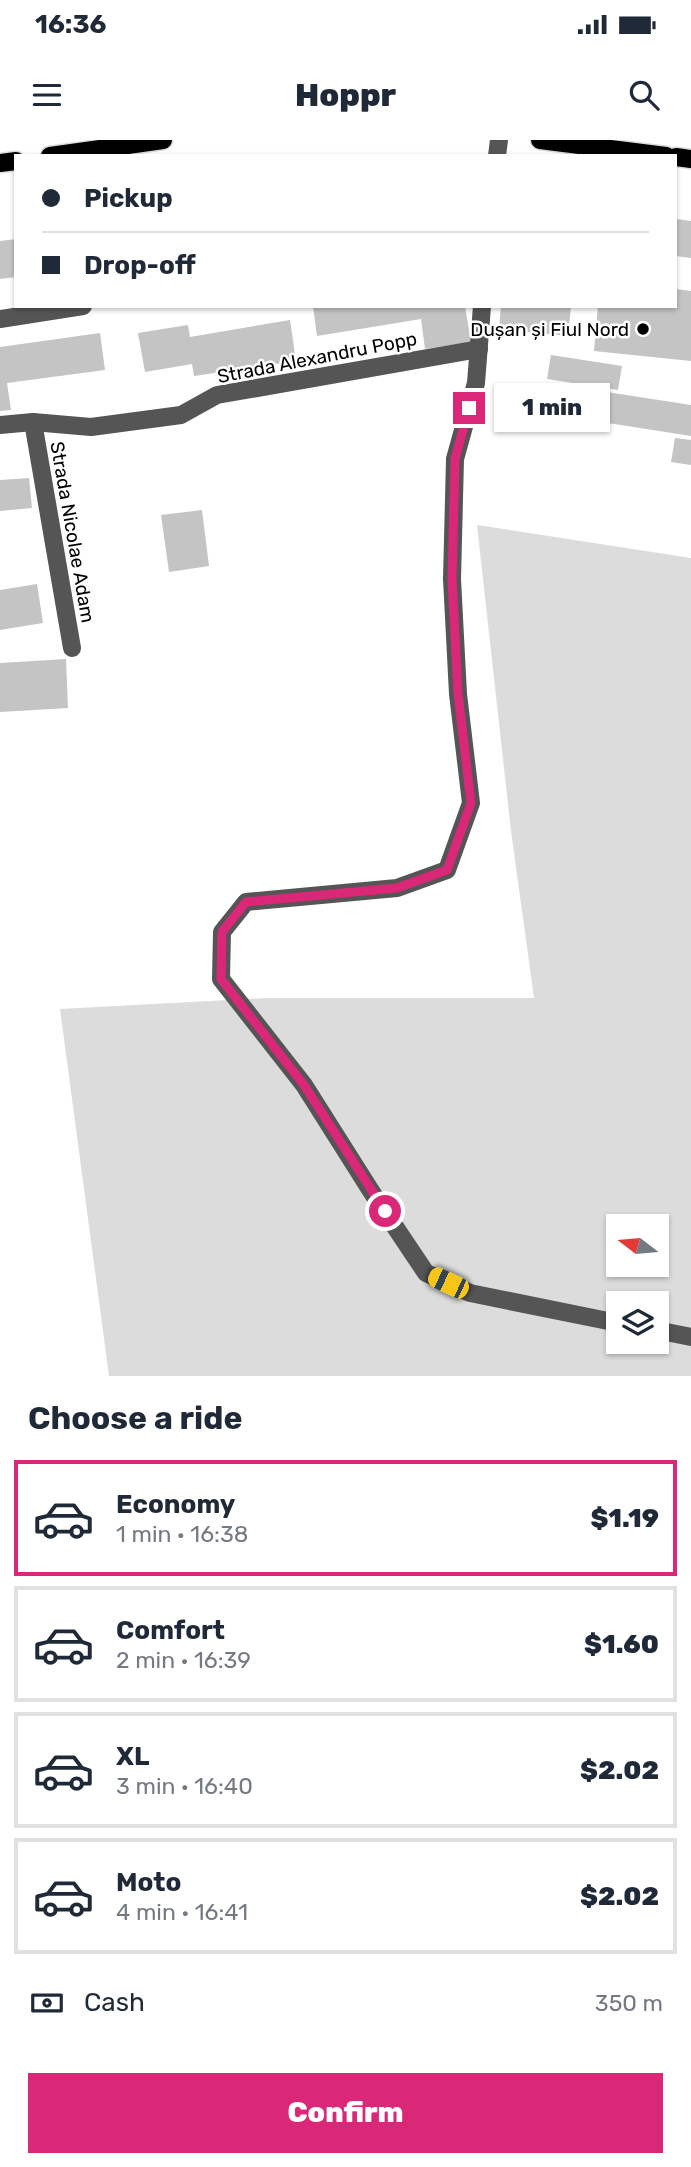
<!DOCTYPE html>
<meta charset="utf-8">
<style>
:root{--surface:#fff;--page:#f6f6f7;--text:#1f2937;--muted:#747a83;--line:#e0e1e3;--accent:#db2777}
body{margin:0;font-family:Rubik,sans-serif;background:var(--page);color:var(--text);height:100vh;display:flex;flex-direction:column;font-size:26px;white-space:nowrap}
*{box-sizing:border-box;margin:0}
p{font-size:23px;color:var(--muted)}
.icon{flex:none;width:38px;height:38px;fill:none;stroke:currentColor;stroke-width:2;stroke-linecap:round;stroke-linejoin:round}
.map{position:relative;height:1236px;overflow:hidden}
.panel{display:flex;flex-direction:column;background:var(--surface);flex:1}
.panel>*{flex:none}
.guide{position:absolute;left:14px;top:14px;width:663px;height:154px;border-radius:0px;box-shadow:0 2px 5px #0004;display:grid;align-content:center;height:154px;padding:0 28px;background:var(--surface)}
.needle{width:46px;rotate:286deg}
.fabs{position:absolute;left:606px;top:1074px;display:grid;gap:14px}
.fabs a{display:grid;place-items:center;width:63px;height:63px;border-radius:0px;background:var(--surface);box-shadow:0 2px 5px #0004;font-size:35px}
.end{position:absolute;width:32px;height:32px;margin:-16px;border:9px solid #db2777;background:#fff;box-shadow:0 0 0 4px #fff}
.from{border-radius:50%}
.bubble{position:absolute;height:49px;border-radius:0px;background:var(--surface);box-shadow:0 2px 5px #0004;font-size:23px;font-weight:800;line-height:49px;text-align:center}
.car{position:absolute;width:21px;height:42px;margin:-21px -10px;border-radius:9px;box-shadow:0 0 5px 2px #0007;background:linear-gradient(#f5c518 24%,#345 0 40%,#f5c518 0 76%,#345 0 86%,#f5c518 0)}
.guide b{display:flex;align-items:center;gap:24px;height:66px;font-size:26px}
.guide b+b{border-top:2px solid var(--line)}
.guide i{width:18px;height:18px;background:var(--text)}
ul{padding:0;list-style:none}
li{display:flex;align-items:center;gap:21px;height:116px;margin:0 14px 10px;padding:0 14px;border:4px solid var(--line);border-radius:0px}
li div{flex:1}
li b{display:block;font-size:26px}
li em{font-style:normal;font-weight:800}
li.on{border-color:var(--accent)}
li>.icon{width:63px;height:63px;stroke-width:1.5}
h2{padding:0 28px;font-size:32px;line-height:84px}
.pay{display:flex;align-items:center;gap:18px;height:77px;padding:0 28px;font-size:26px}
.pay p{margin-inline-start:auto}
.primary-button{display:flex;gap:14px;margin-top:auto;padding:14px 28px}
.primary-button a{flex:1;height:80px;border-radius:0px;background:var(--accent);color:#fff;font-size:28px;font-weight:800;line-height:80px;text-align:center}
.status{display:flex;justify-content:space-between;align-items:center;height:49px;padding:0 35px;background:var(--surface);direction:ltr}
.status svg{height:19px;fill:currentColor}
header{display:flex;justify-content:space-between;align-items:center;height:91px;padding:0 28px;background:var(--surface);font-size:32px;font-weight:800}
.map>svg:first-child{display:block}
.green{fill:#dcdcdc;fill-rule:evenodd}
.building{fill:#c4c4c4}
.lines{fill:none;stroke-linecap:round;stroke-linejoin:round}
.major-casing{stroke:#dbdbdb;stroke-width:21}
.minor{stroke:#555;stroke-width:18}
.major{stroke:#000;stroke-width:18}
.route{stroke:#db2777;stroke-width:9}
.poi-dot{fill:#000;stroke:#fff;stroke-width:2.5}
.labels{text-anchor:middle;stroke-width:5;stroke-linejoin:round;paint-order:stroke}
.poi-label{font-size:19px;fill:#000;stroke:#fff;text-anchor:end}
.street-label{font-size:19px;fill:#000;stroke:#fff}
</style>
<div class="status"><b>16:36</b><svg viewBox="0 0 49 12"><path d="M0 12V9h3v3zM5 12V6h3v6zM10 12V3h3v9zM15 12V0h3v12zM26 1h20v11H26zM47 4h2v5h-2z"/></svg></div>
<header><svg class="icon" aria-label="menu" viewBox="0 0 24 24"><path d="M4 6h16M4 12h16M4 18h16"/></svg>Hoppr<svg class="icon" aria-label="search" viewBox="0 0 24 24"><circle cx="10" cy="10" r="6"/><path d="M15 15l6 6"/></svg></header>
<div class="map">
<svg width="691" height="1236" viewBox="0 0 691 1236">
<rect width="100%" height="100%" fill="#fff"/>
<path class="green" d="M477 385 691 418V1236H109L60 869 267 858H534L511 691ZM618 1087H656V1125H618ZM618 1164H656V1202H618Z"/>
<g class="building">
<path d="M676 79 691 81V118L676 116Z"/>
<path d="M16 99V137L0 139V101Z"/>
<path d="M676 149 691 151V221L594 211 598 166H676Z"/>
<path d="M313 166H465L471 202 425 209 421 179 317 196Z"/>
<path d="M501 166H571L568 196 499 189Z"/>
<path d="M290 180 296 221 194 236 192 224 145 232 138 193 188 185 190 197Z"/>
<path d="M100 193 105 230 7 243 11 270 0 271V207Z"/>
<path d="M551 215 622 226 618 250 547 239Z"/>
<path d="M581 248 691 265V296L576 278Z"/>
<path d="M675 298 691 300V325L671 322Z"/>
<path d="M29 338 32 368 0 371V340Z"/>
<path d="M202 370 209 426 169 432 161 375Z"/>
<path d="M37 444 43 483 0 490V450Z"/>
<path d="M66 519 68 568 0 572V523Z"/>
</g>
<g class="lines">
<g class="major-casing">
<g id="major">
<path d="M540 0 666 16"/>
<path d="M50 16 163 0"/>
<path d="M676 17 691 19"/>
<path d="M0 23 16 21"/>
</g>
</g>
<g class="minor">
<path d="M497 16 499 0"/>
<path d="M482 166 476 243 455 319 452 439 458 554 471 663 447 730 397 748 246 762 222 792 221 839 304 945 371 1051 426 1133 470 1153 618 1183"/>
<path d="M0 179 83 166"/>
<path d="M33 282 72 508"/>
<path d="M0 285 33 282 91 287 181 275 217 255 479 209"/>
<path d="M656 1190 691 1197"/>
</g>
<use href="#major" class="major"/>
</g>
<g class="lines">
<path class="route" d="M385 1071 304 945 221 839 222 792 246 762 397 748 447 730 471 663 458 554 452 439 455 319 469 268"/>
</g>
<circle class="poi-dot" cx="643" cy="189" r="7"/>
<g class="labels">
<g class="poi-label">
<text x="629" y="196">Dușan și Fiul Nord</text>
</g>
<g class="street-label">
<text transform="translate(317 217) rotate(-11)" y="7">Strada Alexandru Popp</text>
<text transform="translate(73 392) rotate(80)" y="7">Strada Nicolae Adam</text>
</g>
</g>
</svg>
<div class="fabs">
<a><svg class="needle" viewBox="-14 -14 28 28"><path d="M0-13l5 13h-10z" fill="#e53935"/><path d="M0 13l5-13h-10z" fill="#747a83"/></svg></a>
<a><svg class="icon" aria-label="layers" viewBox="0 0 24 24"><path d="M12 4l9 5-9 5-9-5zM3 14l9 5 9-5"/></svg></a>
</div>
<i class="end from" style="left:385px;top:1071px"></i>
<i class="end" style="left:469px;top:268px"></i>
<div class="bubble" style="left:494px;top:243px;width:116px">1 min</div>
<i class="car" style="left:448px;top:1143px;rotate:295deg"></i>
<div class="guide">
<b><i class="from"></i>Pickup</b>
<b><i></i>Drop-off</b>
</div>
</div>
<section class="panel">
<h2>Choose a ride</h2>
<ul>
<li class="on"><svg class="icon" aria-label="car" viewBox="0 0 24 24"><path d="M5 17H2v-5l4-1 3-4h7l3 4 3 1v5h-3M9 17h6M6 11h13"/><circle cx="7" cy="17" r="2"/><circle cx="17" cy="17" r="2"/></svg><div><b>Economy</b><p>1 min · 16:38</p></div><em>$1.19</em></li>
<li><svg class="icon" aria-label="car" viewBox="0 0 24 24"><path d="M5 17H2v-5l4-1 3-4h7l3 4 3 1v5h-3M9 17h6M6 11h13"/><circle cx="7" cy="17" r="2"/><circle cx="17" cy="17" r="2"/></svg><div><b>Comfort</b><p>2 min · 16:39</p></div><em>$1.60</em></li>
<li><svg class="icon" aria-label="car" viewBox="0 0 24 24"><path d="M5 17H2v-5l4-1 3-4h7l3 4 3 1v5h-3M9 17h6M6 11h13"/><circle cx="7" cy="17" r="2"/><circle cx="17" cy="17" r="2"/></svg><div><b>XL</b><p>3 min · 16:40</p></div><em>$2.02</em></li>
<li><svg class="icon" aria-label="car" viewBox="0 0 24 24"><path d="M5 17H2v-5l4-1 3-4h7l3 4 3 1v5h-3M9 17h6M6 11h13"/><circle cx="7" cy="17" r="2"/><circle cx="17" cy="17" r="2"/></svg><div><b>Moto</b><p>4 min · 16:41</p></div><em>$2.02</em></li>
</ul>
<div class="pay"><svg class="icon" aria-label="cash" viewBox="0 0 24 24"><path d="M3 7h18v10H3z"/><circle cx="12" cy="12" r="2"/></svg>Cash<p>350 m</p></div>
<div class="primary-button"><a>Confirm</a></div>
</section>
